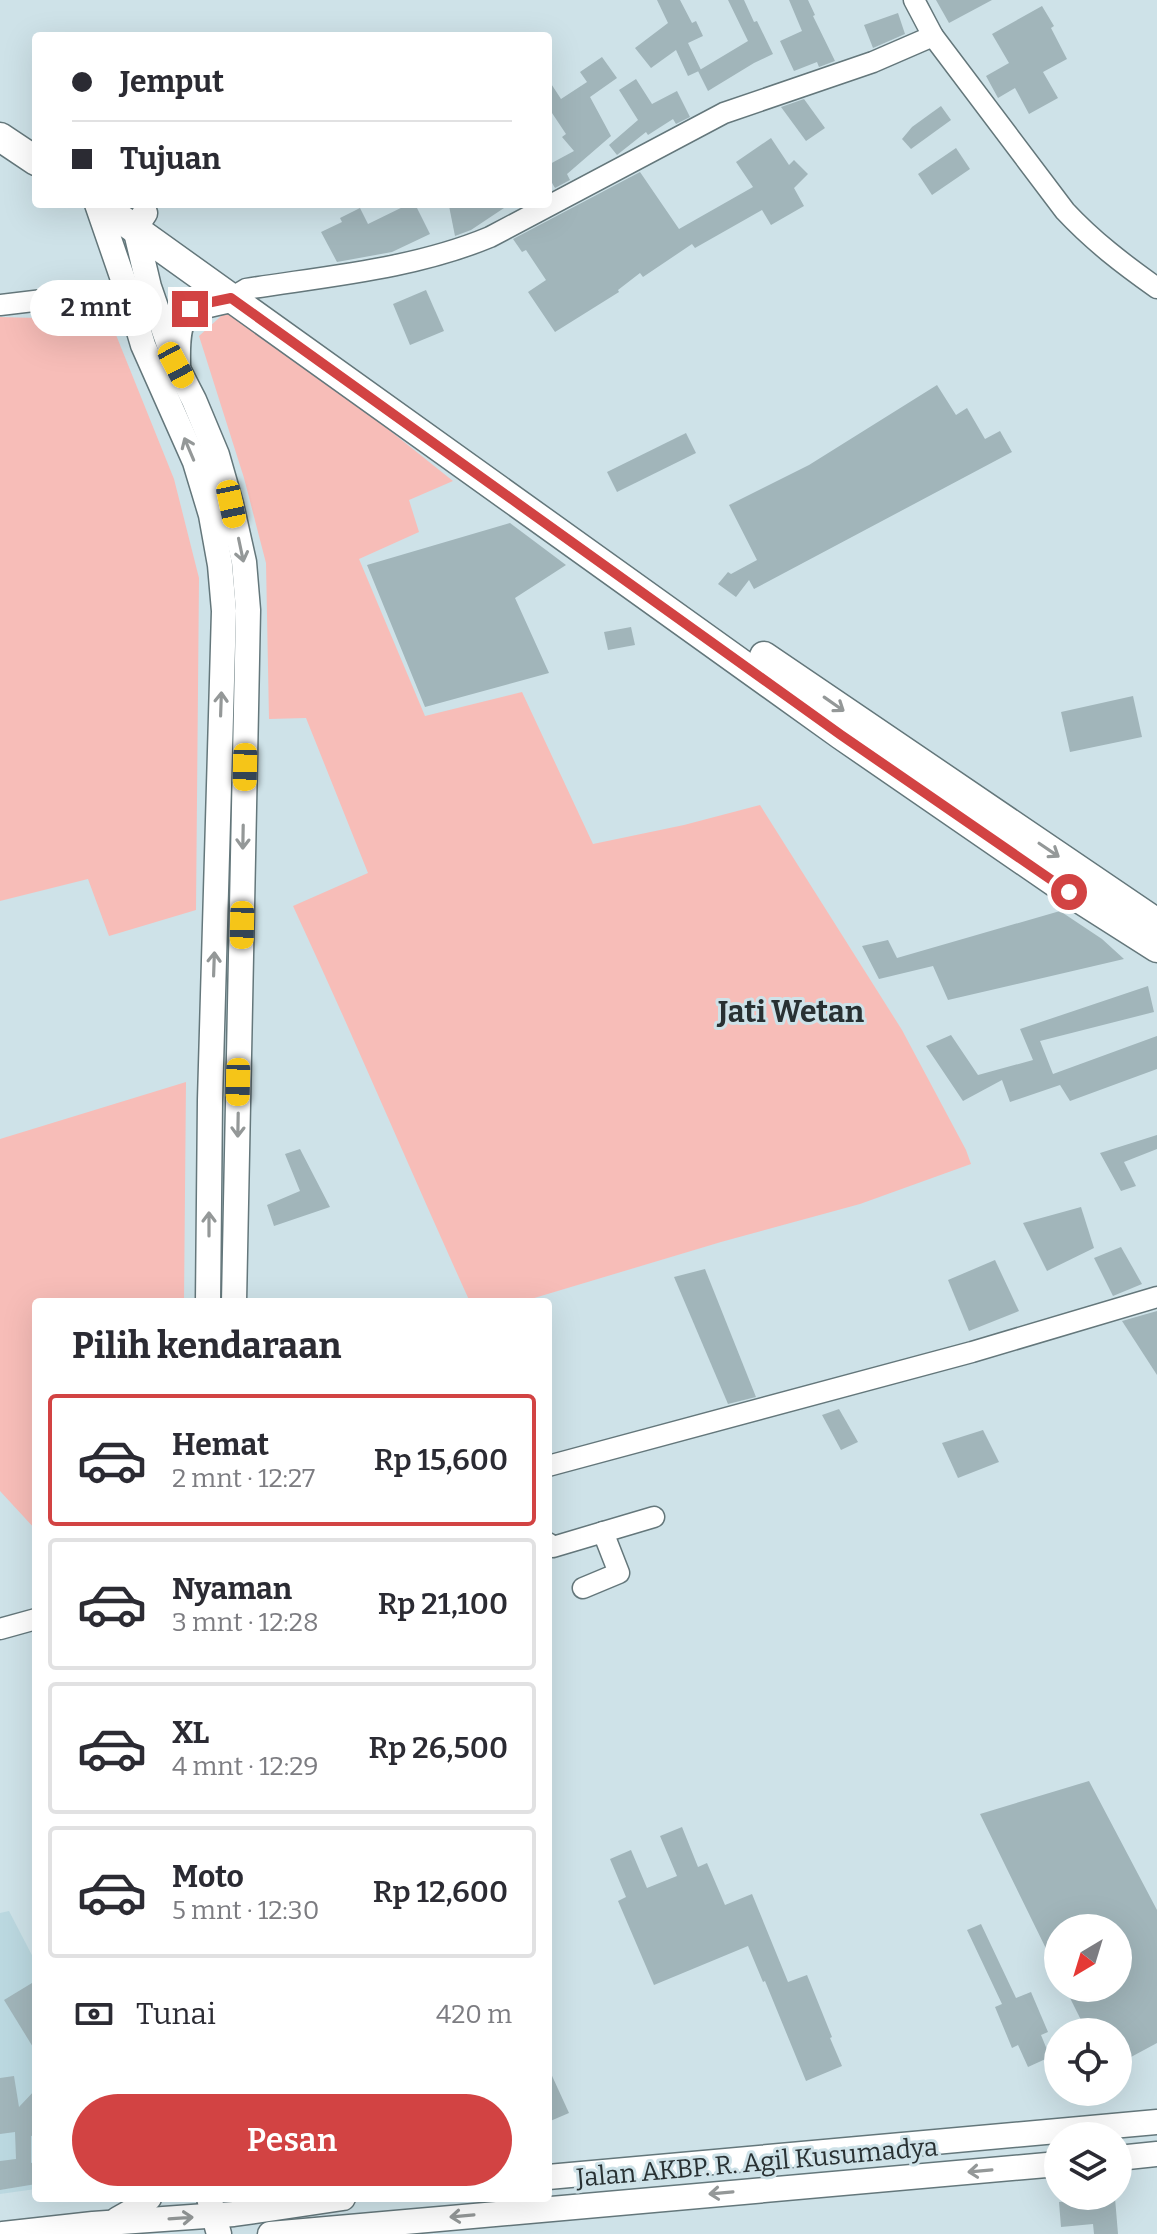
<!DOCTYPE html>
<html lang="id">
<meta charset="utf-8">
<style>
:root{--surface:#fff;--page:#f7f7f7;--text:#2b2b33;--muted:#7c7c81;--line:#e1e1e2;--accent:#d24343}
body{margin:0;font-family:Bitter,serif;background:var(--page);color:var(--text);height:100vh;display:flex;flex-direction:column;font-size:30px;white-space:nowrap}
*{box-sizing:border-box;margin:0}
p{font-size:26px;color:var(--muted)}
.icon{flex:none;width:44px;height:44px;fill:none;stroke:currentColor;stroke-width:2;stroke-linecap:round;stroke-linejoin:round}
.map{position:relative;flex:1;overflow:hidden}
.sheet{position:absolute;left:32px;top:1298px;width:520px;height:904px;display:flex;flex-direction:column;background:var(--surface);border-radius:8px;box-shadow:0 8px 32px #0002}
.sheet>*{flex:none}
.guide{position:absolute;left:32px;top:32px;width:520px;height:176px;border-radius:8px;box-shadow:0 8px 32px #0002;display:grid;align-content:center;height:176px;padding:0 40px;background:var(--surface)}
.needle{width:52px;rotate:218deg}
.tools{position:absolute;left:1044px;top:1914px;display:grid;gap:16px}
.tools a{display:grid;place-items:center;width:88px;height:88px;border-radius:50%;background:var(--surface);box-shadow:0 8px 32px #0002;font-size:40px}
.end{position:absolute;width:36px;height:36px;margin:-18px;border:10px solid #d24343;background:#fff;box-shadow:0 0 0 4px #fff}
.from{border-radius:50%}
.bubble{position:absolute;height:56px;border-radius:28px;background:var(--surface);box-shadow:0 8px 32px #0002;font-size:26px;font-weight:600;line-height:56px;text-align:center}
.car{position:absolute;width:24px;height:48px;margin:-24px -12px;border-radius:10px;box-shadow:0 0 6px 2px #0007;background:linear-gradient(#f5c518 24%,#345 0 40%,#f5c518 0 76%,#345 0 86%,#f5c518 0)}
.guide b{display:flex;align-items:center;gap:28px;height:76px;font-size:30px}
.guide b+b{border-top:2px solid var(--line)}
.guide i{width:20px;height:20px;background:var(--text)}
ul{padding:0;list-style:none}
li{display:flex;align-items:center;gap:24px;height:132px;margin:0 16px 12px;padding:0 24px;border:4px solid var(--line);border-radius:8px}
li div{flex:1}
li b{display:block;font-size:30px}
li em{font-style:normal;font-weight:600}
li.on{border-color:var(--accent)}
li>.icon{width:72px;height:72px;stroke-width:1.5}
h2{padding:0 40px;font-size:36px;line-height:96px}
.pay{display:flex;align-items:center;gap:20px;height:88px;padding:0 40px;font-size:30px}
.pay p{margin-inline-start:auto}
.cta{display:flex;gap:16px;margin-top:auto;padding:16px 40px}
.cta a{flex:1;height:92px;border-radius:48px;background:var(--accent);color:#fff;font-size:32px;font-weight:600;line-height:92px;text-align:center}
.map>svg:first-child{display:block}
.built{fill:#bbd8e0}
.green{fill:#f7bdb8}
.building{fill:#a1b5ba}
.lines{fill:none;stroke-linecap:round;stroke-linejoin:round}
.minor-casing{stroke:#64777b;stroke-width:23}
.major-casing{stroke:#64777b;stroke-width:27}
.highway-casing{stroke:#64777b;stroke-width:31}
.minor{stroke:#fff;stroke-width:20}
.major{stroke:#fff;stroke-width:24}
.highway{stroke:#fff;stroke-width:28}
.oneway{stroke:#949898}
.route{stroke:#d24343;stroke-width:10}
.labels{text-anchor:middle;stroke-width:6;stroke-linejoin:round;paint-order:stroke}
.street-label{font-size:26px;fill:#283032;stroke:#cee2e8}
.quarter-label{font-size:30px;font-weight:bold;fill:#283032;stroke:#cee2e8}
</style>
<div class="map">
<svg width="1157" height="2234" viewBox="0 0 1157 2234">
<rect width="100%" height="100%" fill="#cee2e8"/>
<path class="built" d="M9 1911 36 1963V2189L0 2194V1913Z"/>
<g class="green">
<path d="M229 309 309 366 453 481 409 500 419 532 359 559 425 716 522 692 593 844 684 825 760 805 902 1030 966 1150 971 1164 860 1204 721 1242 521 1302H470C410 1170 354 1037 293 906L368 873 306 718 269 719 266 563 244 478 199 336Z"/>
<path d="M0 317 110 320 174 479 199 578 196 910 109 936 88 879 0 901Z"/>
<path d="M186 1082 184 1302H36V1530L0 1491V1139Z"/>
</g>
<g class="building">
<path d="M657 0H680L692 23 696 21 703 36 688 43 701 70 688 76 676 50 651 68 635 48 668 23Z"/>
<path d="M728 0H744L754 22 757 21 773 54 754 63 708 91 698 71 748 41Z"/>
<path d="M789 0H808L815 15 813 16 835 61 819 67 817 62 794 71 780 41 802 31Z"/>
<path d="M936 0H992L949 23Z"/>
<path d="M1042 6 1054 26 1051 28 1067 59 1043 72 1058 98 1029 114 1015 88 998 98 986 76 1009 63 992 34Z"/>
<path d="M898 13 905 34 873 48 864 25Z"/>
<path d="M602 57 617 78 590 97 611 136 567 174 570 180 555 188 548 176V165L574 151 562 137 566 134 548 107V79L561 99 587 82 580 72Z"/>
<path d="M636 79 652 104 677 91 690 117 676 124 673 119 648 135 646 132 617 155 609 145 638 120 619 90Z"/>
<path d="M804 99 825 128 806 141 781 107Z"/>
<path d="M941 106 951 120 911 149 902 139 912 127Z"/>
<path d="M771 138 789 165 794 160 808 174 794 188 804 206 771 225 762 210 695 248 692 244 643 277 640 273 618 290 619 292 555 332 528 292 546 280 526 250 522 252 513 239 640 172 679 229 753 187 736 162Z"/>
<path d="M956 148 970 169 932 195 918 174Z"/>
<path d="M409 204H415L430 234 392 252 337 262 321 232 342 222 340 218 360 208 368 224Z"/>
<path d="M460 204H510L471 230 455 236 449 206Z"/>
<path d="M426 290 444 331 410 345 393 304Z"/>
<path d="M937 385 956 415 967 408 985 439 1000 431 1012 452 754 589 749 580 736 597 718 584 728 572 731 574 757 560 729 505 809 465Z"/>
<path d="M686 433 696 453 617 492 607 472Z"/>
<path d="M510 523 566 565 515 598 549 673 425 707 367 565Z"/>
<path d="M631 627 635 645 608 650 604 632Z"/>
<path d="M1133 696 1142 737 1070 752 1061 712Z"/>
<path d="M1060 911 1102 939 1124 959 948 1000 933 966 879 979 862 946 888 940 897 958Z"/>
<path d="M1148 986 1154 1012 1040 1041 1053 1074 1157 1036V1069L1070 1101 1060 1085 1010 1102 1002 1080 963 1101 926 1046 951 1035 978 1075 1033 1060 1020 1029Z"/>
<path d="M1157 1135V1149L1124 1162 1136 1186 1121 1191 1100 1153Z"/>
<path d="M300 1149 330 1207 274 1226 267 1205 300 1191 285 1154Z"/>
<path d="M1081 1207 1094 1248 1047 1271 1023 1223Z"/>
<path d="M1121 1247 1142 1284 1113 1296 1094 1258Z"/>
<path d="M995 1260 1019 1311 969 1331 948 1280Z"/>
<path d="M705 1269 756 1397 728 1404 674 1277Z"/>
<path d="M1157 1311V1375L1122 1321Z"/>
<path d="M839 1409 858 1442 841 1450 822 1415Z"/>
<path d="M983 1430 999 1462 958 1478 942 1443Z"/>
<path d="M1089 1781 1157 1910V2043L1118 2064V2032H1087L1065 1988H1118V1928H1058V1973L980 1814Z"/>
<path d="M682 1827 698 1867 707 1863 725 1905 752 1894 788 1982 807 1975 832 2037 830 2038 842 2066 806 2081 765 1981 763 1982 748 1946 654 1985 618 1901 626 1897 610 1859 631 1850 647 1888 677 1876 660 1836Z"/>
<path d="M981 1924 1016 1998 1031 1992 1048 2032 1041 2035 1050 2057 1028 2067 1018 2045 1012 2048 995 2007 1002 2004 967 1930Z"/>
<path d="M32 1983 36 1991V2052L4 2000Z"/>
<path d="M548 2067 569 2113 548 2122Z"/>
<path d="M14 2076 19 2107 36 2089V2135L31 2136V2163L36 2162V2184L0 2190V2161L16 2159 15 2132 0 2134V2078Z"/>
<path d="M1115 2198 1118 2234H1094L1093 2224 1061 2227 1059 2202Z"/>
</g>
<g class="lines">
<g class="minor-casing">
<g id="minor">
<path d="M914 0 933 36 1065 211C1093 241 1123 264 1157 288"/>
<path d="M231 298 246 289C328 276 413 269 490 237L724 113 873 62 933 36"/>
<path d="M0 305 142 288"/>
<path d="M548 1466 972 1352 1157 1297"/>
<path d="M548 1543 553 1547 654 1517"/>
<path d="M583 1588 619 1573 603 1532"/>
<path d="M0 1629 36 1619"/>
</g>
</g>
<g class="major-casing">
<g id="major">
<path d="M97 204 127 291 143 345 195 462 211 515 220 565 224 611 210 1100 208 1302"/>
<path d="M145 213 135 228 149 287 176 365 194 400 217 455 231 504 244 562 248 610 234 1302"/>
<path d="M1118 2158 1157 2154"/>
<path d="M548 2177 1157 2122"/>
<path d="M209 2198 219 2234"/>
<path d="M118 2219 141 2206 149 2198"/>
<path d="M3 2234 93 2224 234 2214 343 2198"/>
<path d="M270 2234 1058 2164"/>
</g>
</g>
<g class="highway-casing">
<g id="highway">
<path d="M0 137 36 161"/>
<path d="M100 204 841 735 1069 892 1157 948"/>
<path d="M176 365C175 312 181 308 231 298"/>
<path d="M764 656 1157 923"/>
</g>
</g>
<use href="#minor" class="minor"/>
<use href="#major" class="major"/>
<use href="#highway" class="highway"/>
</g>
<defs><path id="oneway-shaft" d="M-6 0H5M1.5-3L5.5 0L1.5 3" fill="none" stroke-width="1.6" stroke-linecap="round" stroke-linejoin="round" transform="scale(2)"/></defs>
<g class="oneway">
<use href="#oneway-shaft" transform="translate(189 449) rotate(-113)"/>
<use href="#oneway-shaft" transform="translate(241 550) rotate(78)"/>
<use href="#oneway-shaft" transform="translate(221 704) rotate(-88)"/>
<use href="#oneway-shaft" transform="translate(834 704) rotate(35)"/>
<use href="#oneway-shaft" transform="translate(243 837) rotate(91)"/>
<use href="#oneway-shaft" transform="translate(1049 850) rotate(34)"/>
<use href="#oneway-shaft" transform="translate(214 964) rotate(-88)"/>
<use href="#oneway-shaft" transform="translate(238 1125) rotate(91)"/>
<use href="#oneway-shaft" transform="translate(209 1224) rotate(-90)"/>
<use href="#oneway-shaft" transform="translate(980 2171) rotate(175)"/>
<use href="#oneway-shaft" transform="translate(721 2193) rotate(175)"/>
<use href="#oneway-shaft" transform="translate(462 2216) rotate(175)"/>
<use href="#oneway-shaft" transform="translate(181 2218) rotate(-4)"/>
</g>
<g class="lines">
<path class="route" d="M190 309 202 304 231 298 841 735 1069 892"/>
</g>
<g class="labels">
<g class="street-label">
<text transform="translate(757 2162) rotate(-5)" y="9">Jalan AKBP. R. Agil Kusumadya</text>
</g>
<g class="quarter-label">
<text x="791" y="1022">Jati Wetan</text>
</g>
</g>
</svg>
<div class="tools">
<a><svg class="needle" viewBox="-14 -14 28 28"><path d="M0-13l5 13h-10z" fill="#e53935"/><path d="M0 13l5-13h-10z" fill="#7c7c81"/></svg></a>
<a><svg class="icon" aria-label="locate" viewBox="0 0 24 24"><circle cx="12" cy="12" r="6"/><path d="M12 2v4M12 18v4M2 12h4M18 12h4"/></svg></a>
<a><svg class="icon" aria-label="layers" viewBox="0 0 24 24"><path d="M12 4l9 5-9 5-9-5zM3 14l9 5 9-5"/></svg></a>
</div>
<i class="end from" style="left:1069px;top:892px"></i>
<i class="end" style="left:190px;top:309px"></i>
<div class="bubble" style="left:30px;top:280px;width:132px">2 mnt</div>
<i class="car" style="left:176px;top:365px;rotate:152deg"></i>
<i class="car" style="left:231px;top:504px;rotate:168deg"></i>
<i class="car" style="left:245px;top:767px;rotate:181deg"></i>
<i class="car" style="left:242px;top:925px;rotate:181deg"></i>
<i class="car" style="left:238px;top:1082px;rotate:181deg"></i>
<div class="guide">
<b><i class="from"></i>Jemput</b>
<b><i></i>Tujuan</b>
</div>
<section class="sheet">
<h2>Pilih kendaraan</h2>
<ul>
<li class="on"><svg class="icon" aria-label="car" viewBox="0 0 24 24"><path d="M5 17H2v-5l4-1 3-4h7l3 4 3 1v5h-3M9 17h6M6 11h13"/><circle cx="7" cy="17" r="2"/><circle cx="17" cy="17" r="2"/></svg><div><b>Hemat</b><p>2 mnt · 12:27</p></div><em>Rp 15,600</em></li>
<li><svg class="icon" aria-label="car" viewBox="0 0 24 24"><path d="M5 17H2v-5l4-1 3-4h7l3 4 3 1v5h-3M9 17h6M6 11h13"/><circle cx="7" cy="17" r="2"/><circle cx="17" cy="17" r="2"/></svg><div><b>Nyaman</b><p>3 mnt · 12:28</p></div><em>Rp 21,100</em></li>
<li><svg class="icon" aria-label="car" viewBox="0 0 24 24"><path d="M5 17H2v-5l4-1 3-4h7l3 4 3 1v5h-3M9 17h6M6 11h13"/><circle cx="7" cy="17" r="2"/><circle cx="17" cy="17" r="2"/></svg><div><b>XL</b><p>4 mnt · 12:29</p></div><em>Rp 26,500</em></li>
<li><svg class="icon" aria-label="car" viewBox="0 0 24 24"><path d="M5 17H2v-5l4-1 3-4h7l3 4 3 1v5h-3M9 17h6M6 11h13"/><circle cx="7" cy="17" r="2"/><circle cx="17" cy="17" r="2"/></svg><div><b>Moto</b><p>5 mnt · 12:30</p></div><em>Rp 12,600</em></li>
</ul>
<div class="pay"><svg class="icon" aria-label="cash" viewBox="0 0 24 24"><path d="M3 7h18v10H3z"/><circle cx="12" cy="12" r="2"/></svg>Tunai<p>420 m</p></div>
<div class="cta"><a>Pesan</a></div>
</section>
</div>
